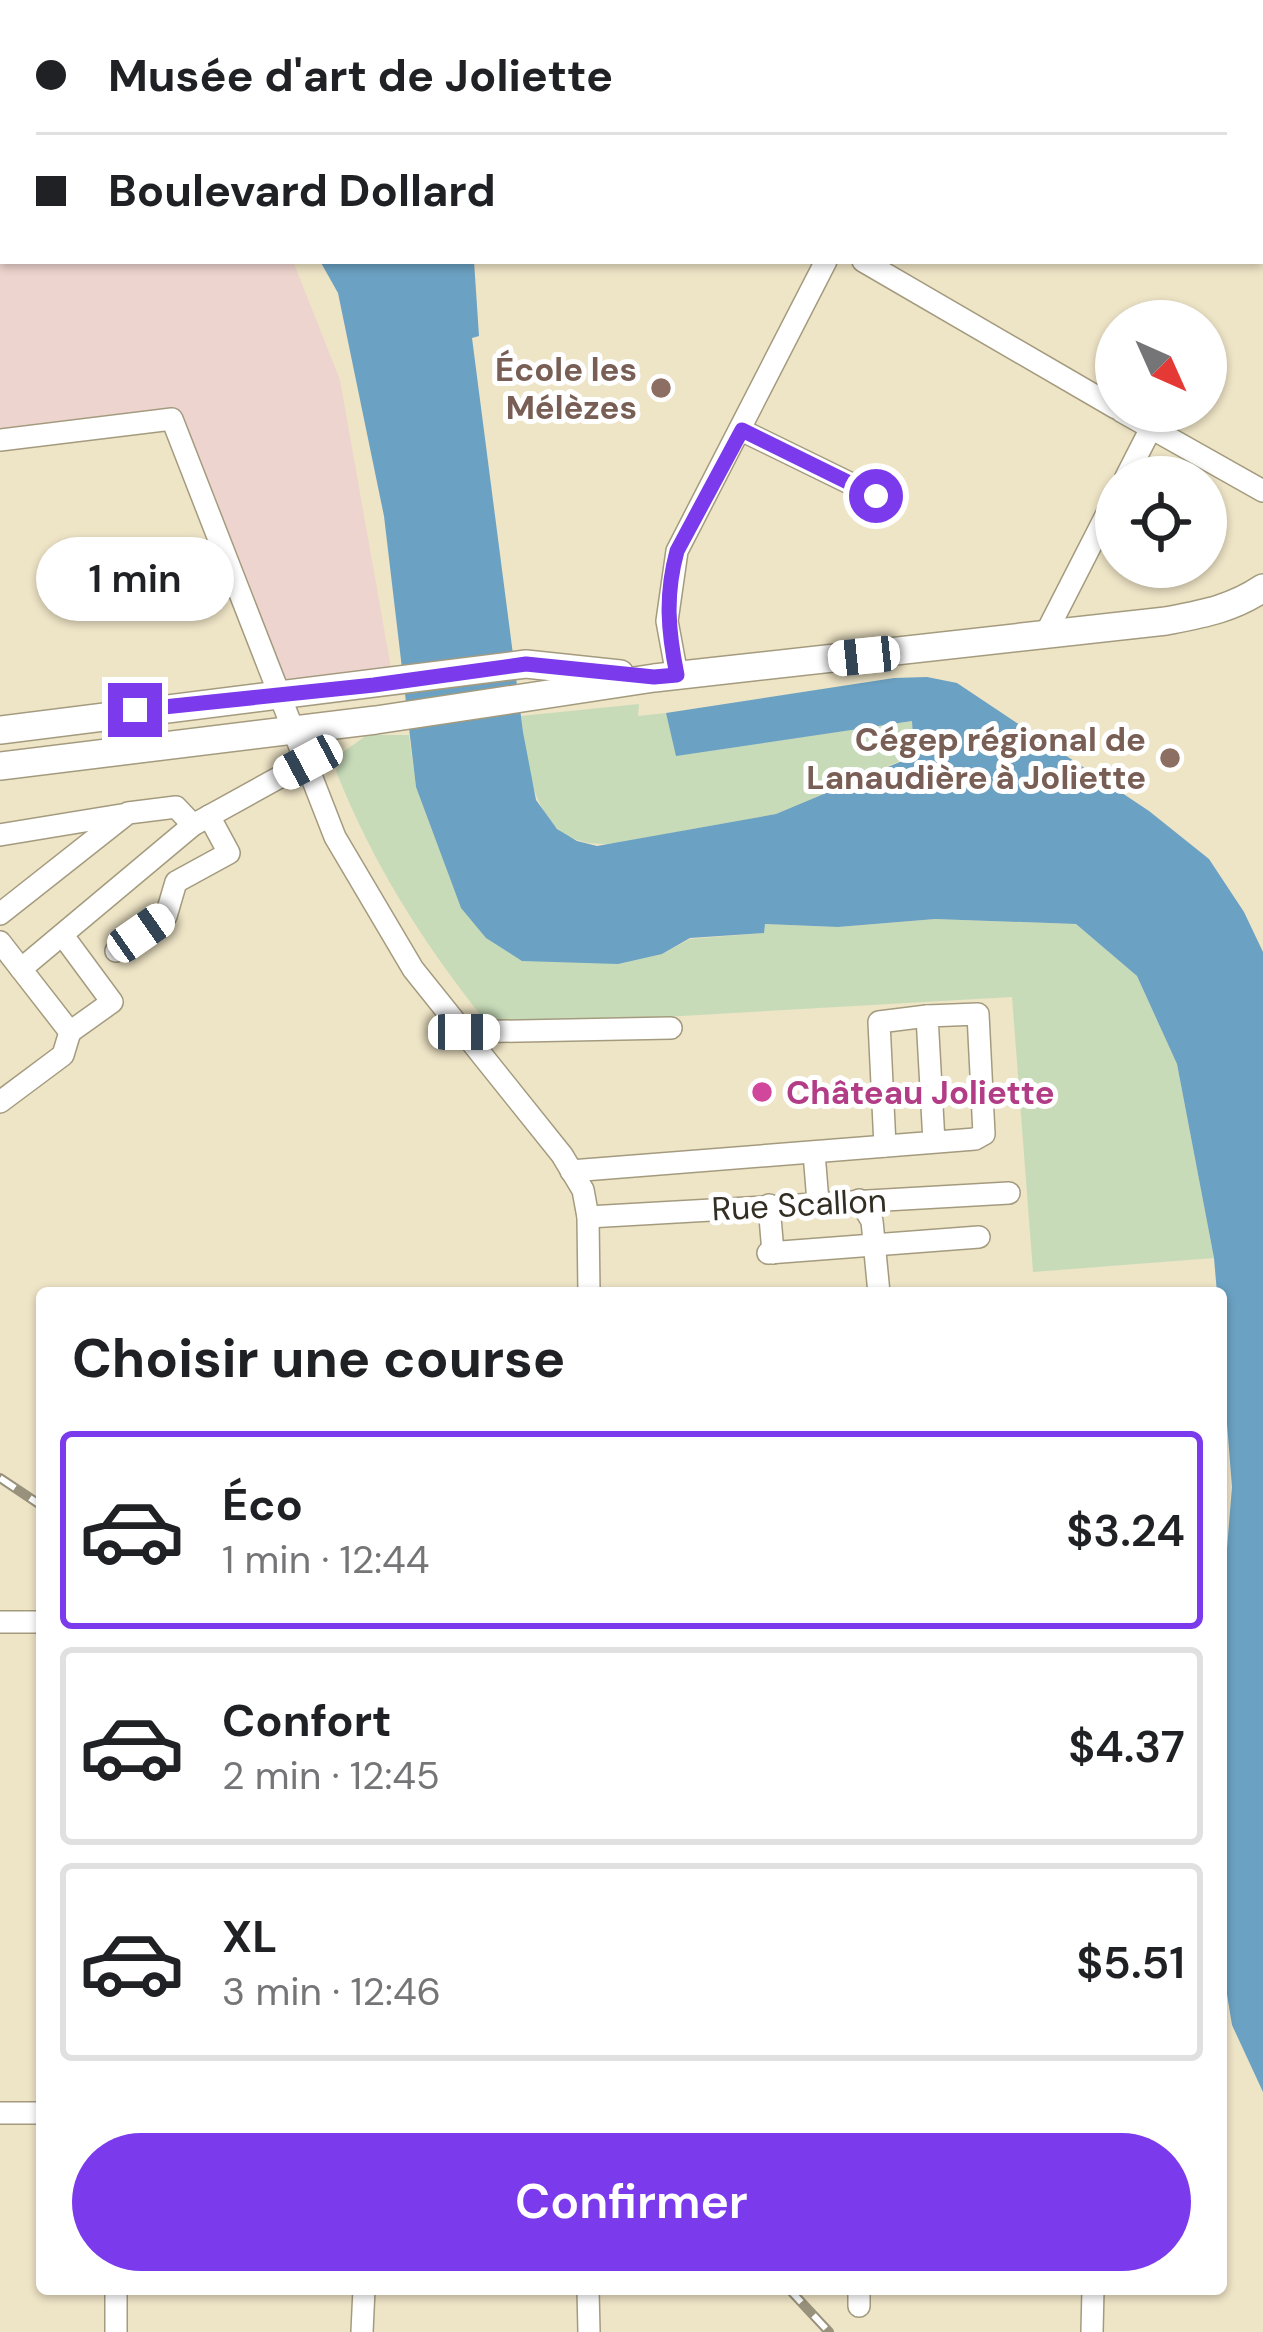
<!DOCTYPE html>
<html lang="fr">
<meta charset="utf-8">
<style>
:root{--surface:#fff;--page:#f2f2f2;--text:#202124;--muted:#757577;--line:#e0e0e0;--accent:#7c3aed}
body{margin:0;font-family:"DM Sans",sans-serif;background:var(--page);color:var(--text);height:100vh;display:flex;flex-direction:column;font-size:45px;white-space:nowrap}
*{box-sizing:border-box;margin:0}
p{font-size:39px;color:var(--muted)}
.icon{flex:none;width:66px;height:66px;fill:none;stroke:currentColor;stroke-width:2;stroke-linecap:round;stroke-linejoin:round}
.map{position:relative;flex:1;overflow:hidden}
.drawer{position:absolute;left:36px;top:1287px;width:1191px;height:1008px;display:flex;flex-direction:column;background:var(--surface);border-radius:12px;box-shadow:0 3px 9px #0004}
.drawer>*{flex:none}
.banner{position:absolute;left:0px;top:0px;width:1263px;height:264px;box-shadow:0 3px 9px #0004;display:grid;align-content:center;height:264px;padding:0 36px;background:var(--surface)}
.needle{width:78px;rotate:135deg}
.fabs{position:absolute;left:1095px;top:300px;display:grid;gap:24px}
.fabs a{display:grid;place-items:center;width:132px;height:132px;border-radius:50%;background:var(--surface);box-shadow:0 3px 9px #0004;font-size:60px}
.end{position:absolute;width:54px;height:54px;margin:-27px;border:15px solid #7c3aed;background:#fff;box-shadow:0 0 0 6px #fff}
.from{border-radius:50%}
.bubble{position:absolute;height:84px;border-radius:42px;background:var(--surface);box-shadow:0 3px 9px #0004;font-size:39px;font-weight:600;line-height:84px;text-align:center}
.car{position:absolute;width:36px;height:72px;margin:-36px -18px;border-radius:15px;box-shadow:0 0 9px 3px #0007;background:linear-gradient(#fff 24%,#345 0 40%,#fff 0 76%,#345 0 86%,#fff 0)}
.banner b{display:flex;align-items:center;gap:42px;height:114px;font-size:45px}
.banner b+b{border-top:3px solid var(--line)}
.banner i{width:30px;height:30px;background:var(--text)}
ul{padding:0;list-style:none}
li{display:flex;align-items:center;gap:36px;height:198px;margin:0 24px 18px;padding:0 12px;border:6px solid var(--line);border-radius:12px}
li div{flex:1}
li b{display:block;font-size:45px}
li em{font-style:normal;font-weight:600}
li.current{border-color:var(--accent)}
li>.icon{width:108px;height:108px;stroke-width:1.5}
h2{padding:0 36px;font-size:54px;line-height:144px}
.primary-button{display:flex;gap:24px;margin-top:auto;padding:24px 36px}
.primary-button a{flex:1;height:138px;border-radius:72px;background:var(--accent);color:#fff;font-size:48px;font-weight:600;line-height:138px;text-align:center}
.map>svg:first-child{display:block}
.industrial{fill:#eed4ce}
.green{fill:#c7dbb9}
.water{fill:#6ba1c2}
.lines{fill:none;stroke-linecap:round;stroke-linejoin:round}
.minor-casing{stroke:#a49b7f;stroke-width:24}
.major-casing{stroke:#a49b7f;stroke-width:30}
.minor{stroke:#fff;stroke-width:21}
.major{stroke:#fff;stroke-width:27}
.rail-casing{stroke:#98917b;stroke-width:10}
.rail{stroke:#fff;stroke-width:6;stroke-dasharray:18;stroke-linecap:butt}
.route{stroke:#7c3aed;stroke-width:15}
.education-dot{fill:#8d6e63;stroke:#fff;stroke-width:4.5}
.hotel-dot{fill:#d1479c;stroke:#fff;stroke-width:4.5}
.labels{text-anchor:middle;stroke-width:10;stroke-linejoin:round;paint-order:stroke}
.education-label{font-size:33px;font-weight:bold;fill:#785e54;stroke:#fff;text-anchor:end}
.hotel-label{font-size:33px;font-weight:bold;fill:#b23c85;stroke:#fff;text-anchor:start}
.street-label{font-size:33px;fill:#322e23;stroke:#fff}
</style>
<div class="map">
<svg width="1263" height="2332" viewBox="0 0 1263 2332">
<rect width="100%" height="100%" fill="#eee4c6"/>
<path class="industrial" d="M0 0H177V3H3V261H293L340 380 391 668 282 688 176 411 0 428Z"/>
<g class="green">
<path d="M639 704 638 716 666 713 677 755 912 721 914 755 776 814 617 843C535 853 529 778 521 716Z"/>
<path d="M367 735H409L416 787 461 908 662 954 690 939 763 933 765 924 838 927 935 919 1076 924 1137 976 1177 1064 1214 1258 1033 1272 1012 997 490 1027C426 947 374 867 336 771L343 752Z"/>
</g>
<g class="water">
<path d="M194 0H383L385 3H194Z"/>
<path d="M320 261H474L479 336 472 338 523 732 536 800 557 829 577 841 597 846 776 814 914 756 912 721 676 756 666 713 894 678 927 677 957 683 1149 811 1209 859 1244 912 1263 952V2092L1232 2025 1221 1958V1622L1232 1487 1221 1348V1293H1217L1214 1258 1177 1064 1137 976 1076 924 935 919 838 927 765 924 764 933 690 938 662 954 618 964 522 961 486 938 461 908 416 787 384 516 338 293Z"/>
</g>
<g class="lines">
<g class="minor-casing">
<g id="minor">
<path d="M593 0 594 3"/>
<path d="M652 0 659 3"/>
<path d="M945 3 946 0"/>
<path d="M1260 65 1263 64"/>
<path d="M863 261 1116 408"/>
<path d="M1121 411 1263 491"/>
<path d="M741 430 876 496"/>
<path d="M0 440 172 419 335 837 413 969 562 1155 583 1190 588 1217 589 1293"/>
<path d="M1126 477 1151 428"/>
<path d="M1045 635 1116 496"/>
<path d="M677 675 667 621 677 551 826 261"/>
<path d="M0 835 121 815"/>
<path d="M0 914 128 813 176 807 193 825"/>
<path d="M64 937 112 1002 70 1032 21 969 193 825 307 762"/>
<path d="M0 942 21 969"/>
<path d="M116 951 166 916 176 882 229 853 209 816"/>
<path d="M464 1032 671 1028"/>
<path d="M0 1102 63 1055 70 1032"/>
<path d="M885 1146 879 1022 927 1016"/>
<path d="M814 1153 818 1202"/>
<path d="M571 1171 975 1139 984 1134 978 1014 927 1016 934 1142"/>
<path d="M859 1200 872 1221 879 1293"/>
<path d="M769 1205 773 1253"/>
<path d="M588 1217 1009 1193"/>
<path d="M768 1253 979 1237"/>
<path d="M0 1622H42"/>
<path d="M0 2113H42"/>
<path d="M116 2289V2332"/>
<path d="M588 2289 589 2332"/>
<path d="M859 2306V2289"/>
<path d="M362 2332 364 2289"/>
<path d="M1092 2332 1093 2289"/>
</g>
</g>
<g class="major-casing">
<g id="major">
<path d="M0 730 526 664 620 674"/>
<path d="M0 766 376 720 654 678 1166 621C1202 614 1232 609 1263 588"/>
</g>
</g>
<use href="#minor" class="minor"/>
<use href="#major" class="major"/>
<g class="rail-casing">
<g id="rail">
<path d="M0 1478 42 1506"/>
<path d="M789 2289 829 2332"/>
</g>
</g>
<use href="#rail" class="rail"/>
</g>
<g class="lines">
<path class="route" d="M135 710 374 685 526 664 654 677 677 675C668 631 665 595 677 551L742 430 876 496"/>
</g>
<g class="education-dot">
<circle cx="661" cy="388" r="12"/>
<circle cx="1170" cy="758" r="12"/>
</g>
<circle class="hotel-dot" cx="762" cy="1092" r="12"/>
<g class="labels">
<g class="education-label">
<text x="637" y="381">École les<tspan x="637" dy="38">Mélèzes</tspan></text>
<text x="1146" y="751">Cégep régional de<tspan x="1146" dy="38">Lanaudière à Joliette</tspan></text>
</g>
<g class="hotel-label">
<text x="786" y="1104">Château Joliette</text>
</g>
<g class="street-label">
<text transform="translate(799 1204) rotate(-3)" y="12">Rue Scallon</text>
</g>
</g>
</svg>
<div class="fabs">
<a><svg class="needle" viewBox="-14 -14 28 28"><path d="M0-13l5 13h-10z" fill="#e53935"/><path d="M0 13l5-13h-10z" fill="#757577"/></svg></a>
<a><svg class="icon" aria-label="locate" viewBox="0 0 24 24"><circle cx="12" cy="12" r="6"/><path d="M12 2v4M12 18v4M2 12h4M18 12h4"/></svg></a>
</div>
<i class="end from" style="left:876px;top:496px"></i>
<i class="end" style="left:135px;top:710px"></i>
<div class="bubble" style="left:36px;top:537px;width:198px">1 min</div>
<i class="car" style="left:864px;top:656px;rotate:264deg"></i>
<i class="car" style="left:308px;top:762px;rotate:242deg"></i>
<i class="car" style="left:141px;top:933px;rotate:55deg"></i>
<i class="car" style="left:464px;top:1032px;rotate:90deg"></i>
<div class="banner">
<b><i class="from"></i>Musée d'art de Joliette</b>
<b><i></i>Boulevard Dollard</b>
</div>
<section class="drawer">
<h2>Choisir une course</h2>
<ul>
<li class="current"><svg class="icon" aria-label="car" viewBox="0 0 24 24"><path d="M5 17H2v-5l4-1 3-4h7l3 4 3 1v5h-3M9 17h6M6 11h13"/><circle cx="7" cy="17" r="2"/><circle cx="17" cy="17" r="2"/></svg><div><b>Éco</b><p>1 min · 12:44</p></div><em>$3.24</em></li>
<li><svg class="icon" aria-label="car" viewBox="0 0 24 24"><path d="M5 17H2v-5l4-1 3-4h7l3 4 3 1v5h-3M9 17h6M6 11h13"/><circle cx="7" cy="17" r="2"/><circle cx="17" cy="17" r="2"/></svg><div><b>Confort</b><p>2 min · 12:45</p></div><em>$4.37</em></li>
<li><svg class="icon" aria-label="car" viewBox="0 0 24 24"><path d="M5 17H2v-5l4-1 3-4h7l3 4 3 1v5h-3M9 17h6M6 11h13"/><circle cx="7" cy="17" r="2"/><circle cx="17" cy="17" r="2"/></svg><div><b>XL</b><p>3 min · 12:46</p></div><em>$5.51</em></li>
</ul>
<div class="primary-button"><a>Confirmer</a></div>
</section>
</div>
